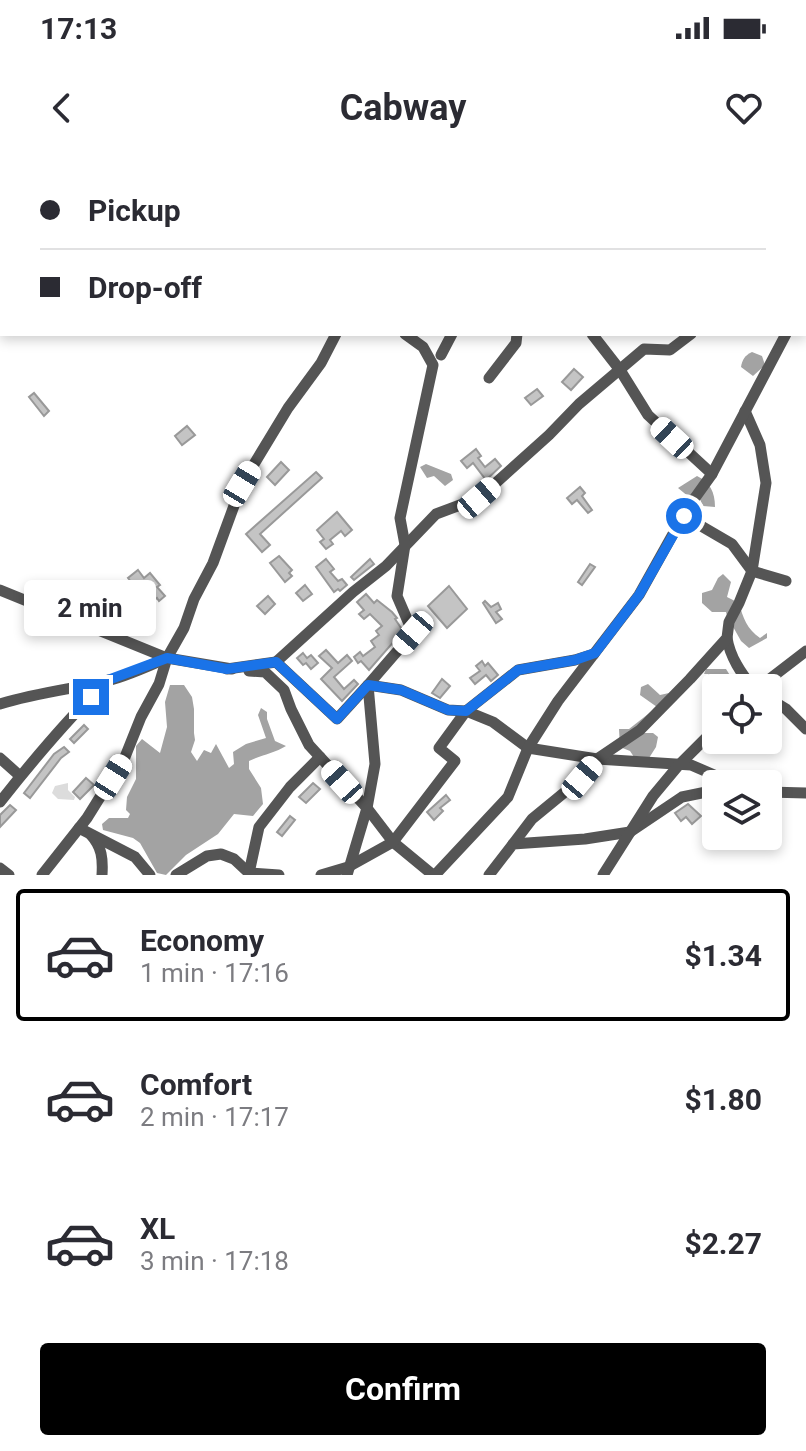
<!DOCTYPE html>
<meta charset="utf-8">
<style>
:root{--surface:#fff;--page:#f7f7f7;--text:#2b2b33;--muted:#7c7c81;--line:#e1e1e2;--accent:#000}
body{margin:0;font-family:Roboto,sans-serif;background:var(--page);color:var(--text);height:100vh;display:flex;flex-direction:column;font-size:30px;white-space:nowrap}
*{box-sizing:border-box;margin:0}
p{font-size:26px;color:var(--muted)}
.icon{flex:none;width:44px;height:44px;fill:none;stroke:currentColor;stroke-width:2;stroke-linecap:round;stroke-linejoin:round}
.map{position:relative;height:715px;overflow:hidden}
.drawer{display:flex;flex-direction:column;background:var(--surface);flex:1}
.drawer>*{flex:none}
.banner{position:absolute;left:0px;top:0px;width:806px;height:176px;box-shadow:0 4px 12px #0003;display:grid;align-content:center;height:176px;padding:0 40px;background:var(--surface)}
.fabs{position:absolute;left:702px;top:514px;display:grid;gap:16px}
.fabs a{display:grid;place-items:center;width:80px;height:80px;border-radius:8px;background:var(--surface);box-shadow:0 4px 12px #0003;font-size:40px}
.end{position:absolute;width:36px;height:36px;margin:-18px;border:10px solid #1a73e8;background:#fff;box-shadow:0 0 0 4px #fff}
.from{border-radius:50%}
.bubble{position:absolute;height:56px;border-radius:8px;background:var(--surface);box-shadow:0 4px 12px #0003;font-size:26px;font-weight:700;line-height:56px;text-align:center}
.car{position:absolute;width:24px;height:48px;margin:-24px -12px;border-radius:10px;box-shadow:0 0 6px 2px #0007;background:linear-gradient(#fff 24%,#345 0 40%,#fff 0 76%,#345 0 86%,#fff 0)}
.banner b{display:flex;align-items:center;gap:28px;height:76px;font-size:30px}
.banner b+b{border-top:2px solid var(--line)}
.banner i{width:20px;height:20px;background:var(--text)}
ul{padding:14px 0 0;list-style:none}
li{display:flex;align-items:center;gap:24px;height:132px;margin:0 16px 12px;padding:0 24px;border:4px solid transparent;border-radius:8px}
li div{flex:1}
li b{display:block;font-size:30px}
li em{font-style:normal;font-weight:700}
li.on{border-color:var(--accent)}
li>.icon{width:72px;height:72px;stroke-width:1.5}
.button{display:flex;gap:16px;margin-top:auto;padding:16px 40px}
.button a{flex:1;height:92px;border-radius:8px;background:var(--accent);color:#fff;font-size:32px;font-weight:700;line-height:92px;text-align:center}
.status{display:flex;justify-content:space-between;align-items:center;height:56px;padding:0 40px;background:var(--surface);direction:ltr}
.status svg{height:22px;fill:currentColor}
header{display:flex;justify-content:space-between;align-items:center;height:104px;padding:0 40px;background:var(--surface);font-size:36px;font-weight:700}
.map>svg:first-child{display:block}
.green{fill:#dcdcdc}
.water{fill:#a3a3a3}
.building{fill:#c4c4c4;stroke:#999;stroke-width:2}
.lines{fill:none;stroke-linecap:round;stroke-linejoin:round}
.minor{stroke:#555;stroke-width:11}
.route{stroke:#1a73e8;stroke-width:10}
</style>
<div class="status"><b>17:13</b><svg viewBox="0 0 49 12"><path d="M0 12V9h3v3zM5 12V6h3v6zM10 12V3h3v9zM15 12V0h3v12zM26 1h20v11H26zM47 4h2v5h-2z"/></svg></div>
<header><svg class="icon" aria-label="back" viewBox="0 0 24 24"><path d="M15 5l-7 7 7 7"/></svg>Cabway<svg class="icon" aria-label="heart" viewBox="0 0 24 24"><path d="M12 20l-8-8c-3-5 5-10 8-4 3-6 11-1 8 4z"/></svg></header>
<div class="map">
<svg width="806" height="715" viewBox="0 0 806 715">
<rect width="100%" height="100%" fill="#fff"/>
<path class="green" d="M68 623V630L75 637 74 640 58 639 52 633 55 626Z"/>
<g class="water">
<path d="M752 192 762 196 765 205 753 216 741 207C742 200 745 195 752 192Z"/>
<path d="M426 304 451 314 453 320 445 326 434 316 427 318 420 307Z"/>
<path d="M697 316C710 322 715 332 715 347L703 346 698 335 689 337 678 328Z"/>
<path d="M723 414 731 422 727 437 739 443C743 458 747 469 760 478L767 473V478L749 488 741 481 727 456 726 452H712L702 443V433L712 430 718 418Z"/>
<path d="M706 509H726L738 528H716V539L712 537C710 528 713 522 708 514H704Z"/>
<path d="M648 524 660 535 669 533 640 569 645 573H653L658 577 656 587 649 598 634 597 630 591 620 587 619 569H629L657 547 640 535 641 527Z"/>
<path d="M170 525H184L192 537 194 549V573L195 580 191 592 197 601 204 590 211 593 216 584 229 608 234 604 233 592 246 584 266 578 258 555 261 548 267 552V559L275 581 286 586C275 593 261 595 249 601V609L261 628 263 644 253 656 234 654 218 674 186 695 166 715 157 713 140 683 133 678 103 670 102 664 109 658H128L130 654 126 650 127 637 136 619V586L142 579 160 593 167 567 165 542Z"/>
</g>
<g class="building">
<path d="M574 209 583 217 571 230 562 222Z"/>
<path d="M537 229 543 236 531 245 525 238Z"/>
<path d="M34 233 49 251 44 256 29 237Z"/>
<path d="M187 266 195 275 182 285 175 276Z"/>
<path d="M476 289 481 296 478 298 485 307 495 299 501 306 486 320 473 303 467 308 461 301Z"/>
<path d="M281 302 289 310 275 325 267 317Z"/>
<path d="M316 312 322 318 260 374 270 385 262 392 246 374Z"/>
<path d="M580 327 585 333 582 336 592 350 588 353 577 340 572 344 567 338Z"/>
<path d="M337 352 352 370 345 376 341 371 330 380 333 384 326 389 320 382 324 379 317 370Z"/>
<path d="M279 396 292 410 289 413 292 416 285 422 270 403Z"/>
<path d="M326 399 334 409 330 412 338 421 342 419 347 425 340 431 338 429 334 432 316 407Z"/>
<path d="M370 399 374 404 354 420 351 417Z"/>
<path d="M590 404 595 407 582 425 578 422Z"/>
<path d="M138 410 144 418 150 413 160 425 157 427 165 436 159 441 157 438 146 446 141 440 136 444 125 429 132 423 128 418Z"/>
<path d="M305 425 312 434 303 441 296 433Z"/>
<path d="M449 426 467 449 447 468 428 446Z"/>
<path d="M366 434 374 443 377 440 392 452 397 458 395 459 403 471 369 510 361 501 358 503 354 497 360 492 363 496 375 487 371 481 379 475 376 471 382 466 370 454 364 459 359 454 364 450 357 442Z"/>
<path d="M268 436 275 444 265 454 257 446Z"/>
<path d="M485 441 491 447 498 443 501 449 496 452 502 459 496 463 483 443Z"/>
<path d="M326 490 338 503 347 495 352 501 334 517 344 529 354 520 358 524 342 541 321 519 332 508 319 496Z"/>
<path d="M303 493 307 498 311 495 318 503 311 509 306 503 303 505 297 498Z"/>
<path d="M482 501 485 506 488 503 498 515 491 521 486 515 475 524 470 518 480 511 476 506Z"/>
<path d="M442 519 450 526 440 538 432 533Z"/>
<path d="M84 565 88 569 74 583 70 579Z"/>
<path d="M64 587 69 592 61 598 30 638 24 633 54 594Z"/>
<path d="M86 618 94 625 80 639 73 632Z"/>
<path d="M313 623 320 629 306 643 299 637Z"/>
<path d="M446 635 450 640 440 648 443 651 434 660 427 652Z"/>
<path d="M688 644 701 656 692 664 686 657 681 661 675 653Z"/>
<path d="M10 645 16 650 0 667V655Z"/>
<path d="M290 656 295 660 282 676 277 672Z"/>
</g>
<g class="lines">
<g class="minor">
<path d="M442 2 444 0"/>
<path d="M804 8 806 5"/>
<path d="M804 140 806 87"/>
<path d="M592 174 620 210 648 255 712 314"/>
<path d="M441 195 452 174"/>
<path d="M489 218 516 183 517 174"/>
<path d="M684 356 732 384 752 411 786 421"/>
<path d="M0 430 167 498 232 509"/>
<path d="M727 478C730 497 741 513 753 528"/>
<path d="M276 502 353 432 386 406 436 354 479 338 549 275 579 244 644 189 670 190 691 174"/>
<path d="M227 509 276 502 337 559 368 525 401 530 448 550 466 551 493 562 528 588 597 599 691 605 735 624"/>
<path d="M249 511 265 512 284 530 291 549 309 585 367 648 393 682 433 715"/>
<path d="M758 528 806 491"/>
<path d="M768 538 786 549 806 569"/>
<path d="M0 544C35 533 71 529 107 521 127 516 147 507 167 498"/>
<path d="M0 598 20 616"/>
<path d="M768 632 806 633"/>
<path d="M0 642C34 599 68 558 108 520"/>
<path d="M79 668 135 697 150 715"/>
<path d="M91 675C102 687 103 699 102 715"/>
<path d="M513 684 532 659 582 618 597 599 640 570 690 519 727 478 729 462 739 443 752 411 766 323 760 285 745 251"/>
<path d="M0 708 9 715"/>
<path d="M42 715 87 658 125 597 141 557 159 524 167 498 184 468 194 439 213 403 242 324 288 248 321 203 336 174"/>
<path d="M176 715 207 696 221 694 234 699 249 713 279 715"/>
<path d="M251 715 249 713 259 667 290 627 320 597"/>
<path d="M321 715 348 707 393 682 455 601 439 588 466 551 518 510 575 500 594 494"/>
<path d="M347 715 367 648 375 604 368 525 413 473 397 436 405 385 400 358 433 205 423 187 405 174"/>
<path d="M435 715 508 637 528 588 558 541 639 435 687 349 712 314 786 174"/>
<path d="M489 715 513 684 585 679 630 672 682 637 716 630"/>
<path d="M603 715 653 636 678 606 716 568"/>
</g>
</g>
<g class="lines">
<path class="route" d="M91 537 108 520 167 498 227 509 276 502 337 559 368 525 401 530 448 550 466 551 518 510 575 500 595 493 639 435 684 356"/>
</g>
</svg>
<div class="fabs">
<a><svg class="icon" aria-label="locate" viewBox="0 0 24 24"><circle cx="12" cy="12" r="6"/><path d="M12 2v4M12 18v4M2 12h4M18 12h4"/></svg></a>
<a><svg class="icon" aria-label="layers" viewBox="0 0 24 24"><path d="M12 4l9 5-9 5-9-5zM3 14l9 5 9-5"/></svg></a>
</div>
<i class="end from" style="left:684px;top:356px"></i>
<i class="end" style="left:91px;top:537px"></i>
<div class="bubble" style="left:24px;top:420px;width:132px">2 min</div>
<i class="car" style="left:672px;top:278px;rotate:313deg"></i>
<i class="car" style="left:242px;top:324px;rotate:31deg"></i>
<i class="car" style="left:479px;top:338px;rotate:49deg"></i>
<i class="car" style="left:413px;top:473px;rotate:221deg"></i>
<i class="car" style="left:113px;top:617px;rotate:32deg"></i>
<i class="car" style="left:582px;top:618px;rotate:40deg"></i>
<i class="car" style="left:342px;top:622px;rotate:318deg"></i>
<div class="banner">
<b><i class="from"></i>Pickup</b>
<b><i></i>Drop-off</b>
</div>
</div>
<section class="drawer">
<ul>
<li class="on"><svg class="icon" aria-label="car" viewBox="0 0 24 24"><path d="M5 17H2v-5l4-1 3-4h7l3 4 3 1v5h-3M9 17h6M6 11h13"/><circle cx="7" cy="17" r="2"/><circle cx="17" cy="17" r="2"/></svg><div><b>Economy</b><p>1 min · 17:16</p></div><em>$1.34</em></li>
<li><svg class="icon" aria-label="car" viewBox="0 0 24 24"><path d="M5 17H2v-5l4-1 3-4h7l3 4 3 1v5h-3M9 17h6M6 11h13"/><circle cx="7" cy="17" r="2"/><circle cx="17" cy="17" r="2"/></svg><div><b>Comfort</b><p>2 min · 17:17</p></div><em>$1.80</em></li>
<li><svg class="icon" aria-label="car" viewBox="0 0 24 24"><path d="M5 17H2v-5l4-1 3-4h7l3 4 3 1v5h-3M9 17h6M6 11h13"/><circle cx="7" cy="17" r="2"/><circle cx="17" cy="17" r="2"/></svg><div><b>XL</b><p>3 min · 17:18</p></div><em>$2.27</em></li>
</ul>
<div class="button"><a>Confirm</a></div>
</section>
